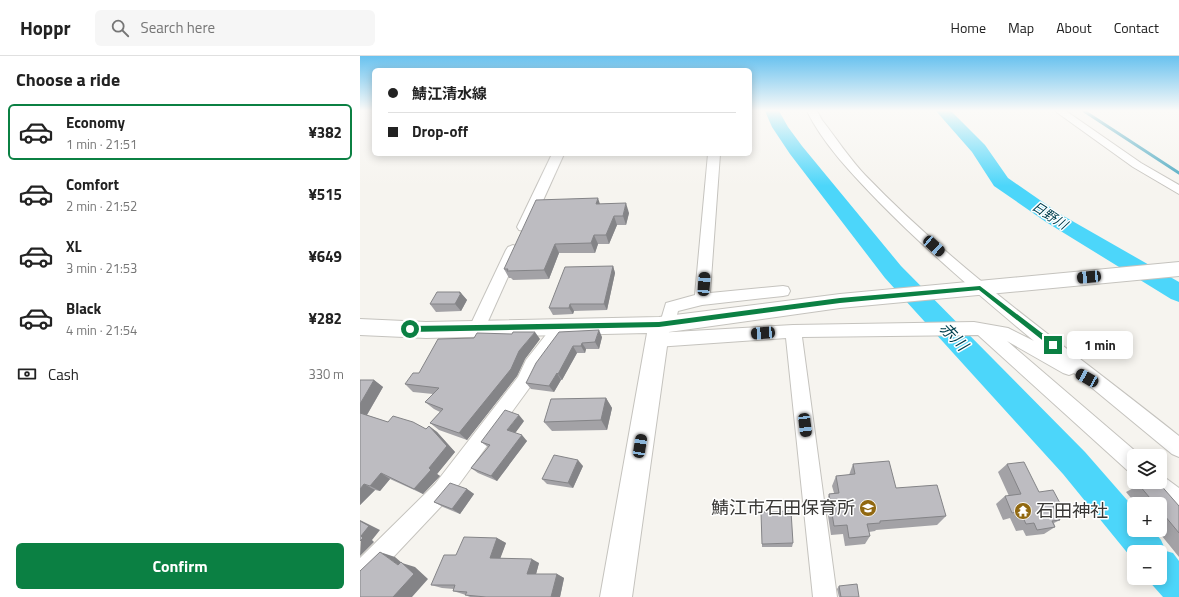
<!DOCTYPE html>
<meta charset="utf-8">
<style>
:root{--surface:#fff;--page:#f6f6f6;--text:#222;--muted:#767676;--line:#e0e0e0;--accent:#0b8043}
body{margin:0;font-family:"Titillium Web","Noto Sans JP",sans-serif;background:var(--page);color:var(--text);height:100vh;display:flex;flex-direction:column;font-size:15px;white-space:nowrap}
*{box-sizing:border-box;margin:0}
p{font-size:13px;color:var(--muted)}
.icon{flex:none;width:22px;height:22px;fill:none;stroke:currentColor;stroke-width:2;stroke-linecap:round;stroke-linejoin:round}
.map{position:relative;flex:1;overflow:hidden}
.panel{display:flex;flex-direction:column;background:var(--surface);width:360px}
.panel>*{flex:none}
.hud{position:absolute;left:12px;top:12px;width:380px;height:88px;border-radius:6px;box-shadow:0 2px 10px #0003;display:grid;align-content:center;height:88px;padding:0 16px;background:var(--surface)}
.tools{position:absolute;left:767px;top:393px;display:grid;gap:8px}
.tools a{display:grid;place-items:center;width:40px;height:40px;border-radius:6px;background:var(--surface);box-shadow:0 2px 10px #0003;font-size:20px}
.end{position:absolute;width:18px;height:18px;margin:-9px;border:5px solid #0b8043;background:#fff;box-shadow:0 0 0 2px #fff}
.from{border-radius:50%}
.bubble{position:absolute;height:28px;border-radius:6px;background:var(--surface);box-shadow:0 2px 10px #0003;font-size:13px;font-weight:700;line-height:28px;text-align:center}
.car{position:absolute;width:12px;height:24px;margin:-12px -6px;border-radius:5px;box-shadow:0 0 3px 1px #0007;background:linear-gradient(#222 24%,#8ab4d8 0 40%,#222 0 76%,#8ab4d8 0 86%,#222 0)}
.hud b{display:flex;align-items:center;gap:14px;height:38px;font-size:15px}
.hud b+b{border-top:1px solid var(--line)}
.hud i{width:10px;height:10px;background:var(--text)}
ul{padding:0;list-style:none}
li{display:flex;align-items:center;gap:12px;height:56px;margin:0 8px 6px;padding:0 8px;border:2px solid transparent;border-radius:6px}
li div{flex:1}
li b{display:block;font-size:15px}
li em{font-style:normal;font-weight:700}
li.selected{border-color:var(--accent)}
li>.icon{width:36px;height:36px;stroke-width:1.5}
h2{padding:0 16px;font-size:18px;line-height:48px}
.pay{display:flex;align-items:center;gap:10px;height:44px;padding:0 16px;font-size:15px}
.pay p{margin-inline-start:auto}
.cta{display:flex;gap:8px;margin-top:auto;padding:8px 16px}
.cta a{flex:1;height:46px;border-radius:6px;background:var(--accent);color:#fff;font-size:16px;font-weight:700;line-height:46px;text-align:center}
header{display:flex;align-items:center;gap:24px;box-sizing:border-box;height:56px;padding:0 20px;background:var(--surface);border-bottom:1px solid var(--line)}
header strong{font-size:19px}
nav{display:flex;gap:22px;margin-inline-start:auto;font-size:14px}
.search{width:280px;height:36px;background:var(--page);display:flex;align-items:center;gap:10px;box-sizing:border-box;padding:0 14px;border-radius:6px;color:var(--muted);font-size:15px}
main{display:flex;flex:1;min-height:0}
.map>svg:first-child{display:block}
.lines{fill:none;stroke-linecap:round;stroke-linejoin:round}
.stream{stroke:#46a6bf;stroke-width:3}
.river{fill:#4cd6fa;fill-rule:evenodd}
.minor-casing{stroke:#c5c3be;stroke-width:2}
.major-casing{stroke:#c5c3be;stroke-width:2}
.minor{fill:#fff;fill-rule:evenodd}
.major{fill:#fff;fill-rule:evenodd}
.wall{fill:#a3a2a6}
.shaded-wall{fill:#848487}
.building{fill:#bdbcc1;stroke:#848487}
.route{fill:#0b8043}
.labels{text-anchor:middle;stroke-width:3;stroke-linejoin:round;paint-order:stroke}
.far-water-label{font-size:13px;font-style:italic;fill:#00404e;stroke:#fff}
.water-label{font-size:16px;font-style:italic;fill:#00404e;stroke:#fff}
.near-poi-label{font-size:18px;fill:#383735;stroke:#fff;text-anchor:end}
</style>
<header>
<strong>Hoppr</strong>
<div class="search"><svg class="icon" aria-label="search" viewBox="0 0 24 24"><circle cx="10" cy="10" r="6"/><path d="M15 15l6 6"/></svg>Search here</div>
<nav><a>Home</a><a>Map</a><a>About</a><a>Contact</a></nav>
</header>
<main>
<section class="panel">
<h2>Choose a ride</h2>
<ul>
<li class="selected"><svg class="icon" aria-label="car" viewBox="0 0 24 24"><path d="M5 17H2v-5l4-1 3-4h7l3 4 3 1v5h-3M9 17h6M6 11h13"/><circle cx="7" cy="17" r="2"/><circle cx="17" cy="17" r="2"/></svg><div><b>Economy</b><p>1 min · 21:51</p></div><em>¥382</em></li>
<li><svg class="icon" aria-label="car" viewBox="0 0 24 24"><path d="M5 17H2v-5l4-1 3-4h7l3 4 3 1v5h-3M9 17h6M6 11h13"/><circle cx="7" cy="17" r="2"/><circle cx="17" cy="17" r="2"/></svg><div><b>Comfort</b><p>2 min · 21:52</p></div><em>¥515</em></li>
<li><svg class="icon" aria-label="car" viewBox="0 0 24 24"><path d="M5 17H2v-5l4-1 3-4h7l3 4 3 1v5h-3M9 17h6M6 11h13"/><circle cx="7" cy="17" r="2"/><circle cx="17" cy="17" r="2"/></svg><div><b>XL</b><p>3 min · 21:53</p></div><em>¥649</em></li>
<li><svg class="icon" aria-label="car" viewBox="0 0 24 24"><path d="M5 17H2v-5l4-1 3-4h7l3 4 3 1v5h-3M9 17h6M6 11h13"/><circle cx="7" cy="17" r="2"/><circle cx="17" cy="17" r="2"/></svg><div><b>Black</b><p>4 min · 21:54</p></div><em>¥282</em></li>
</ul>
<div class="pay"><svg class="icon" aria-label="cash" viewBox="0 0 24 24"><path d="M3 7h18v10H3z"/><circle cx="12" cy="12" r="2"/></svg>Cash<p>330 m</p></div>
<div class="cta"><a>Confirm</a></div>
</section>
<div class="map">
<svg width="819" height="541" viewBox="0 0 819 541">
<rect width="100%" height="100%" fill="#f6f4ef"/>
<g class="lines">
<path class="stream" d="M724 55 819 117"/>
<g class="river">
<path d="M405 55H419L428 71 442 90 541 210 725 396 774 452V474H793L801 484 806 495 813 497 819 505V541H803L787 523 800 522V496H774V505L703 418 525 222 430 98 412 71Z"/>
<path d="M576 55H591L625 89 648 122 700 158 819 226V246L811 243 686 166 634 130 612 96Z"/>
</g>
<g class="minor-casing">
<g id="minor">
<path d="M447 55H457L462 64C476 82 489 102 505 119 599 217 713 295 819 380V401L812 398 714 317 709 319 703 317 647 285 781 400H774V417L767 414 618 279 442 281 477 541H453L426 282 296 291 290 289 288 284 290 279 296 277 433 269 614 266 648 272 674 285C620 240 567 195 518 145 493 119 463 88 447 55Z"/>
<path d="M695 55H706L781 107 819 129V138L773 111Z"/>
<path d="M192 98H204L171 171 169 174 164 175 159 174 157 171Z"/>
<path d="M348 98H360L350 237 423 230 428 231 430 235 428 239 423 240 342 249 318 255 314 271 308 273 302 271 300 267 306 247 335 239Z"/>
<path d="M153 189 158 191 160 194 125 272 123 276 117 278 111 276 109 272 146 194 148 191Z"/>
<path d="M202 264 208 266 210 270 208 274 179 313 170 331 89 442 23 512 8 525 0 528V502L75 428 158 321 166 304 196 266Z"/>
<path d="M800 418 819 432V455C807 450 791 438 786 426H800Z"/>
</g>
</g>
<g class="major-casing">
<path id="major" d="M819 206V220L480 252 309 276 272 541H240L287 277 66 282 0 279V263L66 266 299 261 480 238Z"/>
</g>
<use href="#minor" class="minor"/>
<use href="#major" class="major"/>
</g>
<g class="wall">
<path d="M240 148 269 157 266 169H257L249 188H238L235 197H199L189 223 153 224 151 222H149L144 213Z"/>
<path d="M253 210 255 217 247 254 214 255 213 258 193 259 189 252Z"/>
<path d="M100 236 107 244 101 255 76 256 70 248Z"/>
<path d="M199 276 242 281 239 293H226L225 297H217L202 324H201L194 336 171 333 166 327Z"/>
<path d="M180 283 165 303 157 320 107 384 79 374 70 367 80 356 74 353 65 346 73 338 53 336 45 328 59 317Z"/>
<path d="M0 324H14L23 331 7 359 28 366 66 373 69 370 77 376 95 396 77 418 80 420 63 438 30 423 20 435 15 434 0 449Z"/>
<path d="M246 342 252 352 247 374 192 375 184 366Z"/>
<path d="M164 365 155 377 167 385 137 425 118 417 111 412 128 391 121 386Z"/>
<path d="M493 408 536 432 586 460 577 469 516 474 515 475 509 476 510 480 505 488 485 490 483 478 471 479 466 447 469 438 474 437 472 430 476 420 489 419Z"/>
<path d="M647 408 679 436 701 449 694 454 700 464 694 467 695 471 684 478 666 480 663 474 656 475 650 462 643 464 636 448 645 440H649L638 416Z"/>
<path d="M223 410 213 432 187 428 182 423Z"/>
<path d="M779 429 819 450V501L797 474H800V448H776L766 436Z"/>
<path d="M107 433 114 438 100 458 83 451 74 446Z"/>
<path d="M137 482 146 487 140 502 179 507 176 518H197L204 522 200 541H110L105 539H106L93 535 94 533 82 532 71 529 96 499Z"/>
<path d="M433 487 432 491H402V488Z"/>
<path d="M479 530 499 541H479L477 533Z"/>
</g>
<g class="shaded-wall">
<path d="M238 142 241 151 236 148Z"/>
<path d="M266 147 269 157 266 169 263 160Z"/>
<path d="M254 160 257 169 249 188 246 179Z"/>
<path d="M234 179 238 188 235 197 231 187Z"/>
<path d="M195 188 199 197 189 223 184 214Z"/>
<path d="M253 210 255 217 247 254 244 248Z"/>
<path d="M100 236 107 244 101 255 95 248Z"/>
<path d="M210 248 214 255 213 258 209 252Z"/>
<path d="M239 274 242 281 239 293 235 286Z"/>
<path d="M175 276 180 283 165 303 157 320 107 384 99 377 159 295Z"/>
<path d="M222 287 226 293 225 297 221 290Z"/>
<path d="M213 290 217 297 202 324 198 318Z"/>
<path d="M197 317 201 324 194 336 189 330Z"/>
<path d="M14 324 23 331 5 362 0 358V348Z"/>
<path d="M246 342 252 352 247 374 241 364Z"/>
<path d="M159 359 164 365 153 380 147 374Z"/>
<path d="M69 370 77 376 95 396 77 418 80 420 63 438 54 433 69 412Z"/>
<path d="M162 379 167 385 137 425 131 420Z"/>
<path d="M218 404 223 410 213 432 208 427Z"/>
<path d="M21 417 30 423 20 435 10 430Z"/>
<path d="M4 428 15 434 0 449V433Z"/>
<path d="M107 433 114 438 100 458 92 453Z"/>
<path d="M0 464 20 474 12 484 14 486 0 500 1 480Z"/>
<path d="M137 482 146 487 139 506 130 502Z"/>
<path d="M20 496 35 501 42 507 55 511 68 523 52 541H33L38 509Z"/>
<path d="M172 503 179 507 175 522 167 518Z"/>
<path d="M197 518 204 522 200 541H191Z"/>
</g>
<g class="building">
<path d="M238 142 236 148 266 147 263 160H254L246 179H234L231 187 195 188 184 214 147 215 148 213H144L176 144Z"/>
<path d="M253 210 244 248H210L209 252H189L205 211Z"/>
<path d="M77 236H100L99 237H101L95 248H70Z"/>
<path d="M239 274 235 286 222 287 221 290H213L198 318 197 317 189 330 166 327 176 307 199 276Z"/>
<path d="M153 276H175L159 295 151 313 99 377 70 367 83 353 65 346 79 332 45 328 53 317H59L78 283 114 282 117 277 152 278Z"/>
<path d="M0 324H14L0 348Z"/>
<path d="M246 342 241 364 184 366 191 343Z"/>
<path d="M145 354 159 359 147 374 162 379 131 420 111 412 130 389 121 386Z"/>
<path d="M0 357 28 366 33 360 53 366 66 373 69 370 87 390 69 412 71 414 54 433 21 417 10 430 4 428 0 433Z"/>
<path d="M194 399 218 404 208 427 182 423Z"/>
<path d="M529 405 536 432 577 429 586 460 520 465V467L507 468 510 480 489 482 487 469 474 470 469 438 479 437 476 420 495 418 493 408Z"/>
<path d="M664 406 679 436 693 434 701 449 693 450 700 464 692 465 695 471 677 474 674 467 666 468 660 455 652 457 645 440 661 438 647 408Z"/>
<path d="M786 426H798L819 450V477L800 454V448H795L779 429Z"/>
<path d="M90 427 107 433 92 453 74 446Z"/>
<path d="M431 455 433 487 402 488 401 456Z"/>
<path d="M0 465 9 470 1 480 3 482 0 485Z"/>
<path d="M104 481 137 482 130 502 172 503 167 518H197L191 541H126L105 539 107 536 93 535 95 529H71L84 499H96Z"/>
<path d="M20 496 38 509 41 506 54 518 33 541H0V515Z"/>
<path d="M497 528 499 541H481L479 530Z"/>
</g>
<linearGradient id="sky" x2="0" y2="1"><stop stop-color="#69c2ef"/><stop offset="0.42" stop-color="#fbfaf8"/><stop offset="1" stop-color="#fbfaf8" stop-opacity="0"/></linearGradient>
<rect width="819" height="130" fill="url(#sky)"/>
<path class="route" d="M620 230 695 287V291H691L619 234 480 247 299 271 50 276 47 273 50 270 299 266 480 242Z"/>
<defs>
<g id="school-disc" transform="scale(0.9)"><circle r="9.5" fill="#916810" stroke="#fff"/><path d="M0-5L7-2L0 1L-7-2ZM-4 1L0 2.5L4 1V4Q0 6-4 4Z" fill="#fff"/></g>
<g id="temple-disc" transform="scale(0.9)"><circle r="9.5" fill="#916810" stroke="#fff"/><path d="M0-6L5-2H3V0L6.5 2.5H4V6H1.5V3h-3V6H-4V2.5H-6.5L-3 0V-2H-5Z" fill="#fff"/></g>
</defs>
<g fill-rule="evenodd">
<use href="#school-disc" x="508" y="452"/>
<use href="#temple-disc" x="663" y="455"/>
</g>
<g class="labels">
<g class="far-water-label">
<text transform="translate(690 159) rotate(33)" y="5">日野川</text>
</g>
<g class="water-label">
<text transform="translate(594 280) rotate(46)" y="6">赤川</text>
</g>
<g class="near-poi-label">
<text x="495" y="458">鯖江市石田保育所</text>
<text x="676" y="461" text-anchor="start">石田神社</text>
</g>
</g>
</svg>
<div class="tools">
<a><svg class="icon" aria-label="layers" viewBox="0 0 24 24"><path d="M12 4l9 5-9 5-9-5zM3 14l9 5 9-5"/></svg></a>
<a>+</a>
<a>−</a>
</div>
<i class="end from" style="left:50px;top:273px"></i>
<i class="end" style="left:693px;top:289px"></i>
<div class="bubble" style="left:707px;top:275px;width:66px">1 min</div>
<i class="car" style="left:574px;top:190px;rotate:132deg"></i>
<i class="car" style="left:729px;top:221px;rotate:265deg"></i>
<i class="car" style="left:344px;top:228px;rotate:4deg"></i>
<i class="car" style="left:403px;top:277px;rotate:266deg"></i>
<i class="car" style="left:727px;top:322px;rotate:299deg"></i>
<i class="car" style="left:445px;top:369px;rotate:173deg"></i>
<i class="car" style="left:280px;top:390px;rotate:9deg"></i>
<div class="hud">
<b><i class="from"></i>鯖江清水線</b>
<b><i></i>Drop-off</b>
</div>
</div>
</main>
